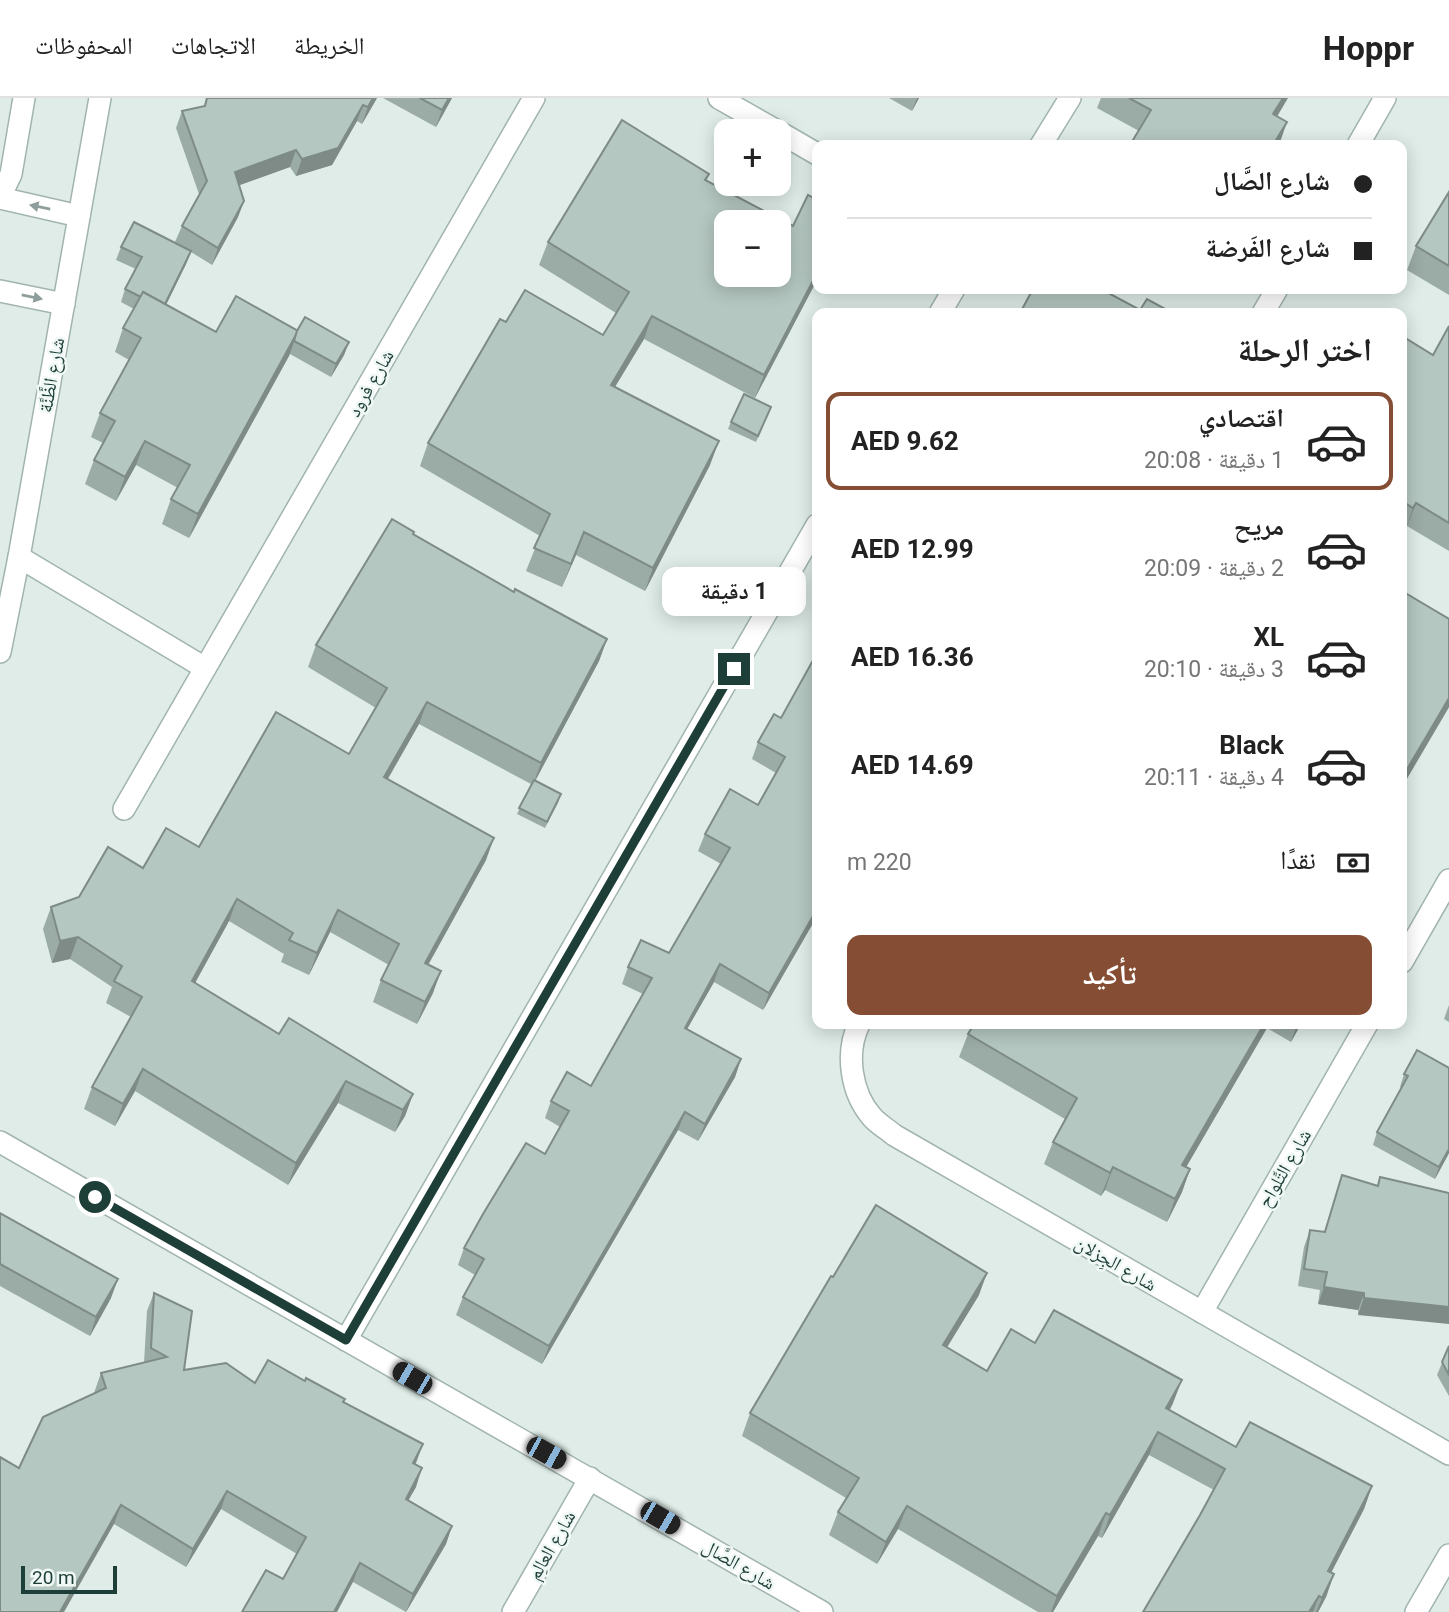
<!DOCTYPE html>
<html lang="ar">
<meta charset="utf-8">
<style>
:root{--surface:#fff;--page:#f2f2f2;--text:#222;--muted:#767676;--line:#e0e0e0;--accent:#854e34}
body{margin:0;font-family:Roboto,"Noto Naskh Arabic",sans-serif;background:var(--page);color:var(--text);direction:rtl;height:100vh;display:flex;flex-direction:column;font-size:26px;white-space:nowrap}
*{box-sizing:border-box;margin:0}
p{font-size:23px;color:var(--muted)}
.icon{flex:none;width:38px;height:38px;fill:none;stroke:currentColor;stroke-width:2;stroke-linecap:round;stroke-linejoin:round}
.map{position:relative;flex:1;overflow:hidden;direction:ltr}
.side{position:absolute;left:812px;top:210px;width:595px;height:721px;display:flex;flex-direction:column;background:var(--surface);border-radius:14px;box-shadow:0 4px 18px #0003;direction:rtl}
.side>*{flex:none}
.hud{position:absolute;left:812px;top:42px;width:595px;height:154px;border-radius:14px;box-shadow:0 4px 18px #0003;direction:rtl;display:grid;align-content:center;height:154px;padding:0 35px;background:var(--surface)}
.controls{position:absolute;left:714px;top:21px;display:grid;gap:14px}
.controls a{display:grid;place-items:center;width:77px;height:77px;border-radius:14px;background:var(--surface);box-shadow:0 4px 18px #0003;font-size:35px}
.scale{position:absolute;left:21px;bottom:18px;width:96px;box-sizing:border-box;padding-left:7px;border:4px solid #1e3e38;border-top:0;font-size:19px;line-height:24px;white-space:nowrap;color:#1e3e38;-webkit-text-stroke:5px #f0f8f5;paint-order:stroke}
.end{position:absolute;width:32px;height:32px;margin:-16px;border:9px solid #1e3e38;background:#fff;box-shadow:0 0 0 4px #fff}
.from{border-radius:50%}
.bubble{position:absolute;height:49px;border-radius:14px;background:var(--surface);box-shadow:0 4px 18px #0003;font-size:23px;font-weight:700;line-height:49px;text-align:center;direction:rtl}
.car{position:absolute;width:21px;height:42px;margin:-21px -10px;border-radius:9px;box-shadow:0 0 5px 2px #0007;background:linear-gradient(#222 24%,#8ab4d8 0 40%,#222 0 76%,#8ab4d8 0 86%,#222 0)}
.hud b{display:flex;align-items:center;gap:24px;height:66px;font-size:26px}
.hud b+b{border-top:2px solid var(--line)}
.hud i{width:18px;height:18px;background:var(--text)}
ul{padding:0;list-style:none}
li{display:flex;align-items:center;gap:21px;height:98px;margin:0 14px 10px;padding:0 21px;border:4px solid transparent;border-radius:14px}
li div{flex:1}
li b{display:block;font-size:26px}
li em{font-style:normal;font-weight:700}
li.active{border-color:var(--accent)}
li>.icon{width:63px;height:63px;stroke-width:1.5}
h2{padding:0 35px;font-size:32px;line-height:84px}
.pay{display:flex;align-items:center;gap:18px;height:77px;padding:0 35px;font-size:26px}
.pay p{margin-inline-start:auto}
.button{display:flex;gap:14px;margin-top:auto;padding:14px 35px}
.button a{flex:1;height:80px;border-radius:14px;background:var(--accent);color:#fff;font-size:28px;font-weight:700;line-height:80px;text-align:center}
header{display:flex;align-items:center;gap:42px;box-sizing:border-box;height:98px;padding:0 35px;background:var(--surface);border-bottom:2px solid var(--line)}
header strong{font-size:33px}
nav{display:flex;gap:38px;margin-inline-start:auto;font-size:24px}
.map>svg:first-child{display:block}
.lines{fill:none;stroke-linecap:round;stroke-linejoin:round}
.minor-casing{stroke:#a1b4af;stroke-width:24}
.minor{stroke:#fff;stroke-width:21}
.wall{fill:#9baba5}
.shaded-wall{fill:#7e8b86}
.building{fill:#b4c7c0;stroke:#7e8b86;stroke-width:2;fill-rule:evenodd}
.oneway{fill:#8e9e9c}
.route{stroke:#1e3e38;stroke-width:9}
.labels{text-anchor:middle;stroke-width:5;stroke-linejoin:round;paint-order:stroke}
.street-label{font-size:19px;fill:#1e3e38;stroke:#f0f8f5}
</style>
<header>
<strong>Hoppr</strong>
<nav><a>الخريطة</a><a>الاتجاهات</a><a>المحفوظات</a></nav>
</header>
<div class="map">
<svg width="1449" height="1514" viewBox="0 0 1449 1514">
<rect width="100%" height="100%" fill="#dfece7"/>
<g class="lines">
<g class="minor-casing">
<g id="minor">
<path d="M719 0 777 33"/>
<path d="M779 34 817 56"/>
<path d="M1041 47 1070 0"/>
<path d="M1358 47 1385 0"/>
<path d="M0 99 11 76 24 0"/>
<path d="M0 100 79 118"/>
<path d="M0 193 64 206"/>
<path d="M940 215 954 191"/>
<path d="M1263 215 1277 191"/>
<path d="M19 459 205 570"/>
<path d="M0 554 19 459 100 0"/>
<path d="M124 711 534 0"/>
<path d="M1402 864 1449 782"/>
<path d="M859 926C845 955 851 995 872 1019 878 1026 887 1031 894 1037L1449 1356"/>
<path d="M0 1044 822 1514"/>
<path d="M1202 1214 1367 926"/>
<path d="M346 1242 817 427"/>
<path d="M513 1514 590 1380"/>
<path d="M1416 1514 1449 1457"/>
</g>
</g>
<use href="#minor" class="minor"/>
</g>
<g class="wall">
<path d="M206 0H377L362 26 357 23 332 67 296 78 290 69 239 87 244 103 238 119 212 167 191 154 186 166 166 207 216 234 297 233 349 244 344 257 331 279 290 256 189 440 162 426 171 401 178 390 136 367 116 403 85 386 94 362 103 345 91 339 100 315 129 262 115 254 123 230 134 211 121 204 125 191 136 171 116 162 121 149 184 150 175 144 182 128 199 96 176 30 182 13 204 8Z"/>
<path d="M383 0H452L436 29Z"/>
<path d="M889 0H919L912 13Z"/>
<path d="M1101 0H1288L1139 33 1097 10Z"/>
<path d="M709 76 707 82 817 182 755 300 644 241 615 289 710 367 645 493 576 457 562 489 526 473 540 438 420 368 428 345 506 224 603 237 616 215 539 167 548 144Z"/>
<path d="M1449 94V197L1407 172 1416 148Z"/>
<path d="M1449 228V453L1407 428 1405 433 1402 431V238L1433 257Z"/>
<path d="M771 309 756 344 728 331 731 324Z"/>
<path d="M414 436 514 494 607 541 599 563 535 683 559 703 545 730 517 716 531 686 419 626 388 681 486 762 428 867 433 895 417 926 373 904 381 882 389 867 330 834 309 877 281 864 284 856 229 823 195 885 279 936 413 996 405 1018 395 1034 338 1005 288 1087 135 993 115 1028 84 1011 92 989 131 919 106 905 112 889 70 861 52 865 43 831 51 809 79 799 143 770 199 749 349 656 376 610 308 569 316 547Z"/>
<path d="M1402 493 1449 521V609L1402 689Z"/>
<path d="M817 555V821L816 820 763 912 714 884 687 931 741 961 735 979 698 1043 678 1032 542 1266 456 1217 463 1199 475 1177 458 1167 464 1150 545 1056 560 1029 545 1020 551 1003 591 988 643 896 622 886 628 869 669 855 721 766 698 753 705 736 758 707 776 675 752 661 758 644 781 620Z"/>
<path d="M1449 907V924L1444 921Z"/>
<path d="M974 926H1301L1291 944 1267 930 1186 1069 1190 1071 1182 1094 1167 1124 1105 1092 1101 1098 1044 1066 1053 1044 1065 1021 959 959 968 936Z"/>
<path d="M1449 970V1055L1435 1081 1373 1047 1377 1034 1401 990 1400 989 1404 976Z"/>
<path d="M1342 1077 1377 1088 1380 1079 1449 1095 1358 1217V1212L1318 1206 1320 1192 1298 1188 1304 1149 1310 1132 1324 1134Z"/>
<path d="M0 1115 111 1200 90 1238 0 1188Z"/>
<path d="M154 1195 184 1272 255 1285 344 1304 415 1366 416 1389 408 1402 452 1428 446 1446 406 1514 353 1484 283 1481 297 1456 221 1411 186 1469 114 1426 19 1370 94 1295 101 1275 144 1265 147 1213Z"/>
<path d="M979 1197 947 1249 987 1273 1035 1245 1173 1305 1170 1312 1236 1349 1372 1388 1364 1411 1331 1475 1334 1476 1326 1499 1318 1514H1143L1200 1417 1214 1392 1149 1357 1102 1440 1098 1438 1053 1514H1038L898 1431 877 1466 829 1437 838 1414 846 1400 742 1338 750 1315Z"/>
<path d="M1449 1248V1298L1437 1277Z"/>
</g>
<g class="shaded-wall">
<path d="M373 0H377L362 26 368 9Z"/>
<path d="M449 0H452L436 29 442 12Z"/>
<path d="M917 0H919L912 13Z"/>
<path d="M1283 0H1288L1265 39 1273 16Z"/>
<path d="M363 7 357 23 332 67 296 78 302 61Z"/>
<path d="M1287 24 1279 47H1273Z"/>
<path d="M296 52 290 69 229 91 235 74Z"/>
<path d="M244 103 238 119 212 167 218 150Z"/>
<path d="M191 153 186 166 158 223 162 210Z"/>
<path d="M817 175V182L755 300 764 277Z"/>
<path d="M652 218 644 241 602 310 611 287Z"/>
<path d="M298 233 289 258 189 440 198 416Z"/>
<path d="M349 244 344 257 331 279 336 266Z"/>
<path d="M145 343 136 367 116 403 125 379Z"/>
<path d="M719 343 710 367 645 493 653 470Z"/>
<path d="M1416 405 1407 428 1405 433 1413 410Z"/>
<path d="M584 434 576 457 562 489 571 466Z"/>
<path d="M607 541 599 563 533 687 541 665Z"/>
<path d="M1449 600V609L1402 689V685L1406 673Z"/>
<path d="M427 604 419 626 376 701 384 679Z"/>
<path d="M494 740 486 762 417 887 425 865Z"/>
<path d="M237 801 229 823 184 905 192 883Z"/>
<path d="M817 811 816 820 763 912 769 895Z"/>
<path d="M338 812 330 834 309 877 317 855Z"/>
<path d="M78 839 70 861 52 865 60 843Z"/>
<path d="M720 866 714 884 678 947 685 930Z"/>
<path d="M441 873 433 895 417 926 425 904Z"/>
<path d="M1264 926H1268L1267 930 1174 1090 1182 1067Z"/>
<path d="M1297 926H1301L1291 944Z"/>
<path d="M741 961 735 979 698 1043 705 1026Z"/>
<path d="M143 971 135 993 115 1028 123 1006Z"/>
<path d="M346 983 338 1005 288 1087 296 1065Z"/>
<path d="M413 996 405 1018 395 1034 403 1012Z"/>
<path d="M685 1014 678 1032 542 1266 549 1248Z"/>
<path d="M1449 1051V1055L1435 1081 1439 1069Z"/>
<path d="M1113 1069 1105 1092 1101 1098 1110 1075Z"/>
<path d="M1190 1071 1182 1094 1167 1124 1175 1101Z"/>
<path d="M987 1175 979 1197 935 1269 943 1247Z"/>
<path d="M118 1181 111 1200 90 1238 96 1219Z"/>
<path d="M1324 1189 1364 1195 1358 1212 1318 1206Z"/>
<path d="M1364 1200 1449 1209V1226L1358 1217Z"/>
<path d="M1182 1282 1173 1305 1158 1333 1166 1310Z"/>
<path d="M1158 1334 1149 1357 1102 1440 1110 1417Z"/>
<path d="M423 1346 416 1365 406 1383 413 1365Z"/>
<path d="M422 1370 416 1389 399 1419 406 1401Z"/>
<path d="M1372 1388 1364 1411 1320 1496 1328 1473Z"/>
<path d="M227 1393 221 1411 186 1469 193 1451Z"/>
<path d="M121 1407 114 1426 64 1514H60Z"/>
<path d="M907 1408 898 1431 877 1466 886 1444Z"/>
<path d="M1106 1415 1098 1438 1053 1514H1051L1057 1498Z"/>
<path d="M452 1428 446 1446 406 1514 413 1496Z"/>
<path d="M360 1465 353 1484 337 1514H334Z"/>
<path d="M1334 1476 1326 1499 1318 1514H1316L1322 1500Z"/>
<path d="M1319 1498 1313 1514H1309Z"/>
</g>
<g class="building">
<path d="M207 0H373L368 9 363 7 338 50 302 61 296 52 235 74 244 103 218 150 182 128 207 83 182 13 205 8Z"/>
<path d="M420 0H449L442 12Z"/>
<path d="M1129 0H1283L1273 16 1287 24 1273 47H1130L1151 12Z"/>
<path d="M622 22 709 76 705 82 793 128 808 97 817 102V175L764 277 652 218 611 287 719 343 653 470 584 434 571 466 534 450 550 416 428 345 500 221 506 224 525 192 603 237 629 194 548 144ZM726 124H779V177H726Z"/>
<path d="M1449 94V168L1416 148Z"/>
<path d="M134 124 191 153 165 206 143 194 141 199 125 191 142 159 121 149Z"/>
<path d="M1033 191H1101L1140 212 1147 201 1169 213 1167 215H1020Z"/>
<path d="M143 194 216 234 236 198 298 233 198 416 171 401 190 367 145 343 125 379 94 362 115 323 100 315 141 240 123 230Z"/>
<path d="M305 219 349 244 336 266 294 243 297 233Z"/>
<path d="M1449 228V425L1416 405 1413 410 1402 403V238L1433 257Z"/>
<path d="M744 296 771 309 758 338 731 324Z"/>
<path d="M392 421 414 434 413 436 514 494 515 491 607 541 541 665 427 604 384 679 494 740 425 865 441 873 425 904 381 882 399 846 338 812 317 855 289 842 293 835 237 801 192 883 279 936 289 920 413 996 403 1012 346 983 296 1065 143 971 123 1006 92 989 142 899 114 883 122 868 78 839 60 843 51 809 79 799 108 749 143 770 166 730 199 749 276 614 349 656 387 590 316 547Z"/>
<path d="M1402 493 1449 521V600L1406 673 1402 671Z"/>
<path d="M817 555V811L769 895 720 866 685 930 741 961 705 1026 685 1014 549 1248 463 1199 484 1161 464 1150 483 1116 526 1045 545 1056 569 1013 551 1003 567 974 591 988 652 880 628 869 641 842 669 855 730 750 705 736 730 691 758 707 785 659 758 644 774 616 781 620Z"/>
<path d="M534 682 561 696 547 724 519 710Z"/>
<path d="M974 926H1264L1182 1067 1190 1071 1175 1101 1113 1069 1110 1075 1053 1044 1077 1000 968 936Z"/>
<path d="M1417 952 1449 970V1051L1439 1069 1377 1034 1408 978 1404 976Z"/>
<path d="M1342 1077 1378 1088 1380 1079 1449 1095V1209L1364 1200V1195L1324 1189 1327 1174 1304 1171 1310 1132 1325 1134Z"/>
<path d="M876 1107 987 1175 943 1247 987 1273 1011 1231 1035 1245 1054 1212 1182 1282 1166 1310 1236 1349 1250 1324 1372 1388 1328 1473 1334 1476 1322 1500 1319 1498 1309 1514H1143L1200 1417 1225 1371 1158 1334 1110 1417 1106 1415 1057 1498 907 1408 886 1444 838 1414 859 1380 750 1315 831 1178 833 1179Z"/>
<path d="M0 1115 118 1181 96 1219 0 1166Z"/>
<path d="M154 1195 192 1213 184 1272 226 1265 255 1285 268 1262 305 1283 306 1280 345 1301 343 1304 423 1346 413 1365 422 1370 406 1401 452 1428 413 1496 360 1465 334 1514H242L266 1472 283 1481 306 1439 227 1393 193 1451 121 1407 60 1514H0V1359L19 1370 43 1319 106 1290 101 1275 167 1259 151 1250Z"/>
<path d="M1449 1248V1277L1442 1264Z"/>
</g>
<defs><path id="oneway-solid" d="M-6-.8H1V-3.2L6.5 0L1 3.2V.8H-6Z" transform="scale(1.75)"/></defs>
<g class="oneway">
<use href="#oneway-solid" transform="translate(40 109) rotate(-168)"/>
<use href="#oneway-solid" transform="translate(32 199) rotate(11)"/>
</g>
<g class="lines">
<path class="route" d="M95 1099 346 1242 734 571"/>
</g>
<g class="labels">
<g class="street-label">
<text transform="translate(51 277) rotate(-80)" y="7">شارع الظَّنَّة</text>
<text transform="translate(370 285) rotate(-60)" y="7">شارع فرود</text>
<text transform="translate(1284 1070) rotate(-60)" y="7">شارع التِّلواح</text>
<text transform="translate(1116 1165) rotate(30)" y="7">شارع الجِزلان</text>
<text transform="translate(551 1447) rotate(-60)" y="7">شارع العالِم</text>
<text transform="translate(739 1466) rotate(30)" y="7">شارع الصَّال</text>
</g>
</g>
</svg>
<div class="controls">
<a>+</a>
<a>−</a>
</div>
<div class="scale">20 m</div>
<i class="end from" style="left:95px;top:1099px"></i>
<i class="end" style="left:734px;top:571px"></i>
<div class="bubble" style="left:662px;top:469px;width:144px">1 دقيقة</div>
<i class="car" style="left:412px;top:1280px;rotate:300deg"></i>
<i class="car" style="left:546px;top:1355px;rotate:119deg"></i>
<i class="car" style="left:660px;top:1420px;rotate:120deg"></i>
<div class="hud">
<b><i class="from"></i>شارع الصَّال</b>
<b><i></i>شارع الفَرضة</b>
</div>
<section class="side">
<h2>اختر الرحلة</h2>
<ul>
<li class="active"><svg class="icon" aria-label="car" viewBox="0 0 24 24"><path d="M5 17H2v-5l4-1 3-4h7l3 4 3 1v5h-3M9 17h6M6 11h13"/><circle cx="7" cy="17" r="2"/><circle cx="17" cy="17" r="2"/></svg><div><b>اقتصادي</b><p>1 دقيقة · 20:08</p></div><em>AED 9.62</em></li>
<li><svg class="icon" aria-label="car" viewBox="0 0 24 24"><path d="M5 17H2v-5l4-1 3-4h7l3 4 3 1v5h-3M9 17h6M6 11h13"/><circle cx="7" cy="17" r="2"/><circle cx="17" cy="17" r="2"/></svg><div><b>مريح</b><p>2 دقيقة · 20:09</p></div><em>AED 12.99</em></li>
<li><svg class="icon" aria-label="car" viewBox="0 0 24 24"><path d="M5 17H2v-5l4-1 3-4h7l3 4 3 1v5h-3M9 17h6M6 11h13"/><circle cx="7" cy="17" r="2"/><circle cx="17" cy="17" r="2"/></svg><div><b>XL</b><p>3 دقيقة · 20:10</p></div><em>AED 16.36</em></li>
<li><svg class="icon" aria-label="car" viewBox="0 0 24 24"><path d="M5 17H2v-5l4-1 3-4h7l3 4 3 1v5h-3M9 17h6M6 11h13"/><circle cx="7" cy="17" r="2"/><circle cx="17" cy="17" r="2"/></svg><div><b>Black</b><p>4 دقيقة · 20:11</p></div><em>AED 14.69</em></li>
</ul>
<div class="pay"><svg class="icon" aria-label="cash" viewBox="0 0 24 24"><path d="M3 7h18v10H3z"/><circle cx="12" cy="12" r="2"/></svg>نقدًا<p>220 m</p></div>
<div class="button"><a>تأكيد</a></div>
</section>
</div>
